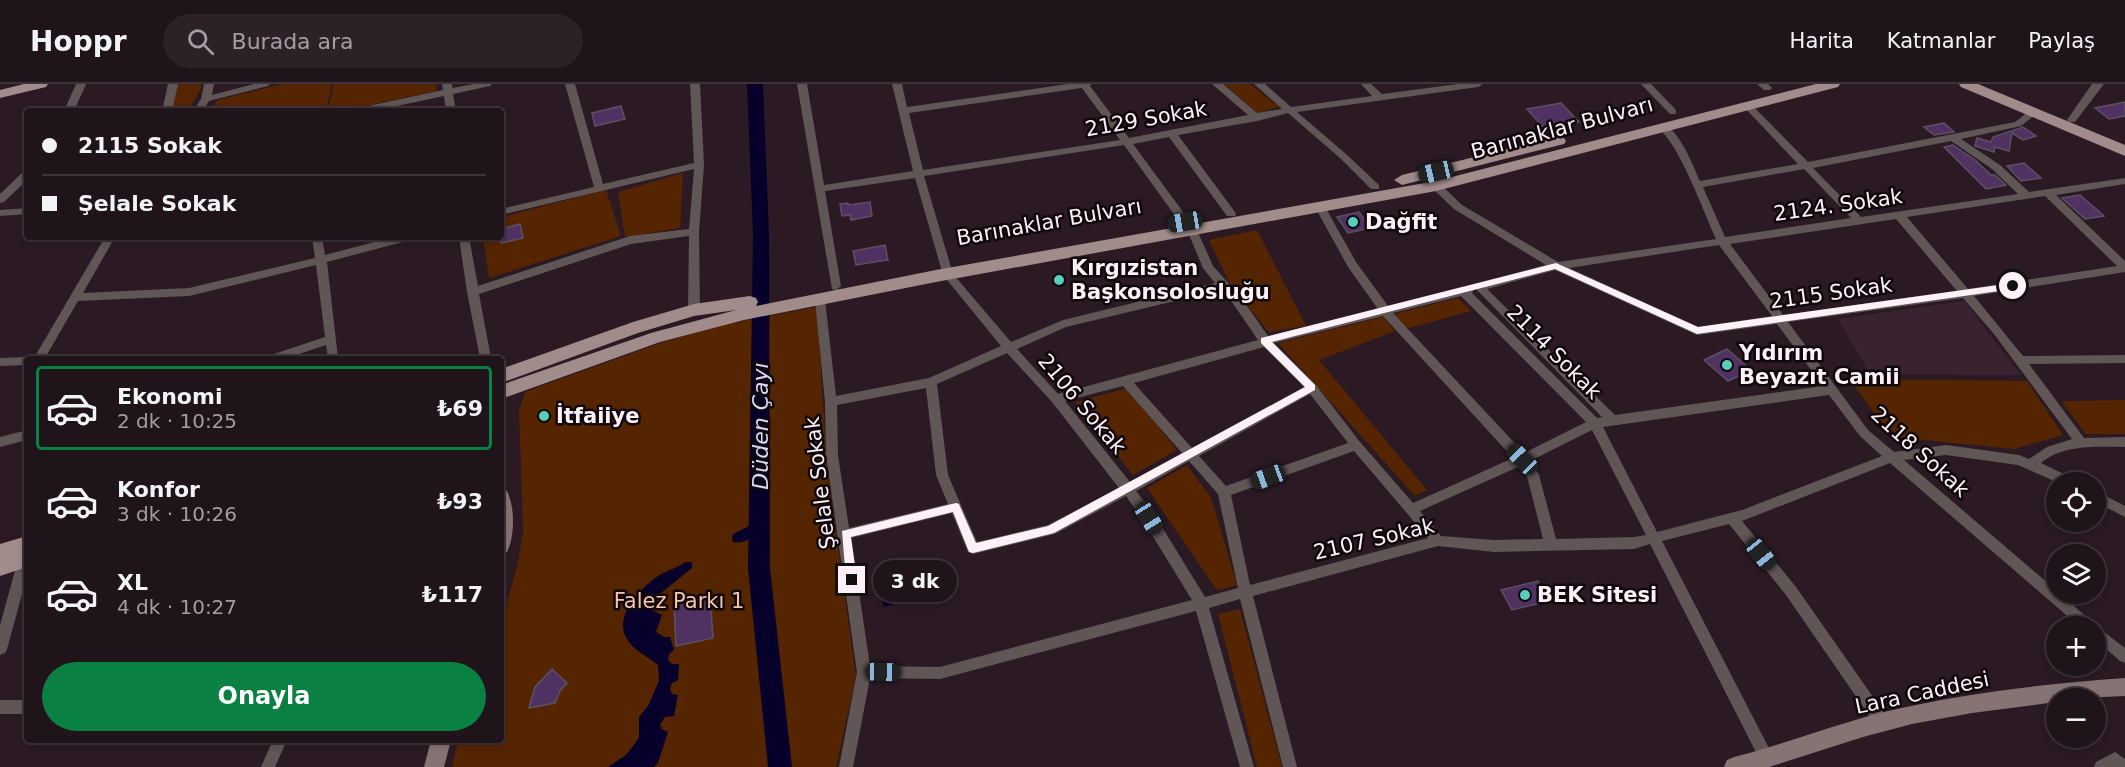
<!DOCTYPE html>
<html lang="tr">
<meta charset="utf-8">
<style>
:root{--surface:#20141b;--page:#2d2128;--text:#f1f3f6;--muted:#a29ea3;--line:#3d333a;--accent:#0b8043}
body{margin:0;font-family:"DejaVu Sans",sans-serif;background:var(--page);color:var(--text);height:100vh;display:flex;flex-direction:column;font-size:22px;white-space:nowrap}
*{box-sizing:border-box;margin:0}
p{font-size:20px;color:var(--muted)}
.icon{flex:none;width:33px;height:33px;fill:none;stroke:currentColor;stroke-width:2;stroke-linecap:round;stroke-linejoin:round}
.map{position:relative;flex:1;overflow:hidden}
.sheet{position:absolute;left:24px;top:272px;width:480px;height:387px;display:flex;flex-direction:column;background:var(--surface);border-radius:6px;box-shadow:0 3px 9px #0003,0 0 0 2px var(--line)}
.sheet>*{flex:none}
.guide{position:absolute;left:24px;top:24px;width:480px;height:132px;border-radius:6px;box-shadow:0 3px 9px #0003,0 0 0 2px var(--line);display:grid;align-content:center;height:132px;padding:0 18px;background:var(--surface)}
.buttons{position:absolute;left:2046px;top:388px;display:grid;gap:12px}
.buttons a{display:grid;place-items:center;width:60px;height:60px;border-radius:50%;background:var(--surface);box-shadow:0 3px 9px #0003,0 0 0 2px var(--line);font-size:30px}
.end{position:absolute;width:27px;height:27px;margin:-14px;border:8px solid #fdf1f7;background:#111;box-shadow:0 0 0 3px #111}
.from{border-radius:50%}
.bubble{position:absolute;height:42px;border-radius:21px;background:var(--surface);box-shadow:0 3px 9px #0003,0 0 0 2px var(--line);font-size:20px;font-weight:700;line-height:42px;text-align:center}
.car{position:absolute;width:18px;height:36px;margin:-18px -9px;border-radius:8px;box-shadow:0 0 4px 2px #0007;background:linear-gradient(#222 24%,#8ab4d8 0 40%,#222 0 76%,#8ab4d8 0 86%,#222 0)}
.guide b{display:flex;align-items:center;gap:21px;height:57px;font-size:22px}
.guide b+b{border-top:2px solid var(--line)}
.guide i{width:15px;height:15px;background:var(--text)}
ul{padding:10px 0 0;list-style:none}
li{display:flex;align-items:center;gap:18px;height:84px;margin:0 12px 9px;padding:0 6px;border:3px solid transparent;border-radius:6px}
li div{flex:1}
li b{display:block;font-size:22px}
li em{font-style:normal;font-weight:700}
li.selected{border-color:var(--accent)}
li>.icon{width:54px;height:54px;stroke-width:1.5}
.primary-button{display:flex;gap:12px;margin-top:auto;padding:12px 18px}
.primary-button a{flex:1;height:69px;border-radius:36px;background:var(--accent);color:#fff;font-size:24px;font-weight:700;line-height:69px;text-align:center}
header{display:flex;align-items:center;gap:36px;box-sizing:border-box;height:84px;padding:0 30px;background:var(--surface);border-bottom:2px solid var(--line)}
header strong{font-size:28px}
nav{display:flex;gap:33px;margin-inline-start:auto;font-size:21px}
.search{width:420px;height:54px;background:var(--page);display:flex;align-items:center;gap:15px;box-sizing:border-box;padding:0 21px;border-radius:33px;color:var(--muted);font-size:22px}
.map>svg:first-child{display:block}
.built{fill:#3a2330}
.green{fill:#552502}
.water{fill:#07002a}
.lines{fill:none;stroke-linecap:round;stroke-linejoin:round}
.canal{fill:#07002a;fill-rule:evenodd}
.river{fill:#07002a;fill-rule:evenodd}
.building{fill:#503262;stroke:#5c5163;stroke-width:1.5}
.street{fill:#605656;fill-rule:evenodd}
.secondary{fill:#857473;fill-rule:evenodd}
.primary{fill:#a18b8b;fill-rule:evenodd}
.route{fill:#fdf1f7}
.poi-dot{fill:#5bcebb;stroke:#0f080c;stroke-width:2}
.labels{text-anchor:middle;stroke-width:5;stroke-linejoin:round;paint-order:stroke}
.street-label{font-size:21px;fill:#fdf1f7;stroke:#0f080c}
.poi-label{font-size:21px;font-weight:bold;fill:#fdf1f7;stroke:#0f080c;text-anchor:start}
.park-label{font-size:21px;fill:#f6c4a8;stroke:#0f080c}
.water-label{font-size:22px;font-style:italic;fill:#d4d8f9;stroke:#0f080c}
</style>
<header>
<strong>Hoppr</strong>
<div class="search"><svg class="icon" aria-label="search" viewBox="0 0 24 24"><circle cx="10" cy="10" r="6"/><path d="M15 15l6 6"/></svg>Burada ara</div>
<nav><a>Harita</a><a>Katmanlar</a><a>Paylaş</a></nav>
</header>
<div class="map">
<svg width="2125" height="683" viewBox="0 0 2125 683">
<rect width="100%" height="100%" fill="#2b1a24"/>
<path class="built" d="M1964 217 2021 291 1870 290 1838 235Z"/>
<g class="green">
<path d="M178 0H201V5L187 27H171Z"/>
<path d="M282 0H332L326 27H210L218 16Z"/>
<path d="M334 0H436L437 7 341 27H328Z"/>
<path d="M1224 0H1250L1279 23 1257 29Z"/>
<path d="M683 89 680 144 625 153 618 108Z"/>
<path d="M606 106 621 152 489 194 483 153H501V133Z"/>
<path d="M1257 146 1306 242 1269 248 1230 200 1209 156Z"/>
<path d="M1458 214 1471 227 1406 245 1394 230Z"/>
<path d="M817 223 827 382 856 593 836 683H452L458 656H501V540L518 479 523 448 519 326 525 308 663 258 726 240Z"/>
<path d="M1383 233 1395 247 1319 276 1427 406 1415 412 1278 259Z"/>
<path d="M1849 295 2027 297 2063 351 2014 365 1892 353Z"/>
<path d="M1127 304 1177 366 1133 391 1075 318Z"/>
<path d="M2125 316V350H2086L2061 317Z"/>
<path d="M1187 381 1211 414 1237 501 1217 506 1147 404Z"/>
<path d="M1240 525 1282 683H1257L1218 530Z"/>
</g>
<g class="water">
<path d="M686 478H692V484L651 517 652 526 662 531 656 548 664 553H670L674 566 669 570 668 576 672 580H679L678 596 672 599 670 605 672 610 678 611 674 632 665 633 660 641 662 645 668 648 658 679 654 683H608L626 671 639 654V633L648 622 659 597 658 581C649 573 636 568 629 558 610 534 641 503 661 490 669 486 678 483 686 478Z"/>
<path d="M895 498 899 519 884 523 879 502Z"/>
</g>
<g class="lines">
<path class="canal" d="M759 437 764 438 765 442C760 450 743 461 733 458L732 454 733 450Z"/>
<path class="river" d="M747 0H763L769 150 770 484 792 683H768L748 484 753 150Z"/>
</g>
<g class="building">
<path d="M2125 18V32L2109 35 2095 24Z"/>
<path d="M1561 19 1579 38 1545 45 1527 25Z"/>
<path d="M621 22 625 35 595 42 592 29Z"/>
<path d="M1944 39 1954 48 1934 51 1924 43Z"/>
<path d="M2023 43 2036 52 2023 56 2012 49 2009 67 1995 63 1994 68 1975 62 1977 54 1991 58 1993 53Z"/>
<path d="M1953 61 1975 76 1991 91H1995L2006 101 1986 105 1944 63Z"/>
<path d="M2024 79 2041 94 2021 97 2007 82Z"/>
<path d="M2080 111 2104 132 2085 135 2062 114Z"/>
<path d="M870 118 872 132 851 136 850 131 842 132 840 120 848 119V121Z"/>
<path d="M1359 128 1370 144 1348 149 1337 133Z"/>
<path d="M520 140 523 154 501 159V145Z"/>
<path d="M885 161 888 176 856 181 853 167Z"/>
<path d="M1727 265 1751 286 1728 297 1704 276Z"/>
<path d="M1538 497 1549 517 1512 526 1501 506Z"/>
<path d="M710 512 713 554 676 562 674 519Z"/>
<path d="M552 585 567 599 560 607 555 619 529 624 535 603Z"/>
</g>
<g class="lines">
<g class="street">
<path d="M76 0H86L74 27H64Z"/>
<path d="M168 0H178L172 27H162Z"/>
<path d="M204 0H214L212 11 254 0H270L268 2 209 17 203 27H193L201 15Z"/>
<path d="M442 0H452V4L474 0H492L490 2 453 10 456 27H446L444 12 373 27H354L359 24 443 6Z"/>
<path d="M565 0H575L603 100 694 79 690 0H700L704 81 699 148 700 226 694 230 688 226 689 152 631 160 479 210 491 274H480L467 208 459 153H469L478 202 630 152 689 145 694 85 501 131V125L594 103Z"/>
<path d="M797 0H807L824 101 913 87 892 0H902L907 23 1068 0H1092L1090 2 1129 54 1248 31 1212 0H1223L1257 29 1282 25 1254 0H1265L1291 23 1372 12 1361 0H1371L1382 10 1458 0H1483L1478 3 1297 28 1346 70 1379 101V105H1371L1340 74 1288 29 1257 37 1178 51 1235 128 1236 130 1235 132H1227L1169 53 1133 60 1189 136 1190 138 1189 140H1181L1124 61 924 92 953 190 1011 258 1063 236 1215 199 1203 184 1187 146 1192 142 1197 146 1213 182 1240 212 1268 252 1378 225 1348 183 1315 123 1320 120 1324 121 1356 178 1388 222 1463 203H1473L1474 206 1472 209 1597 334 1602 333 1474 203 1475 200 1546 181 1454 125 1432 104V100H1440L1462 121 1558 178 1716 155C1703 127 1680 61 1658 44V40C1677 38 1693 82 1700 97L1798 80 1744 23V19H1750L1808 78 2015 38 2029 27H2035V31L2021 42 1961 55 2000 81 2029 108 2125 94V100L2056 111 2125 177V188L1974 212 2023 272 2125 271V279L2029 280 2084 354 2125 353V363C2097 363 2064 360 2041 379L2074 395 2076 399H2059L2018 381 1946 371 1904 376 2056 506V510H2061L2096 542 2125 564V579L2120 577 2096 556V543H2080L1890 379 1742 437 1796 503 1887 633 1889 638 1887 643 1882 645 1877 643 1786 511 1729 440 1662 457 1772 670 1774 675 1772 680 1767 682 1762 680 1650 460 1634 465 1494 468 1438 462 1253 512 1297 683H1283L1240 515 1209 524 1254 683H1240L1196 527 940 595 870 594 853 683H839L857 588 826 371 825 318 815 216 820 212 825 216 836 312 929 294 1001 262 943 191 915 94 825 107 841 202 836 206 832 205ZM1082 4 1120 56 923 86 909 29ZM1951 57 1992 85 2018 110 1861 133 1813 84ZM1804 85 1851 134 1725 153 1703 103ZM2045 112 2117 182 1968 205 1907 133ZM1896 135 1957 207 1783 231 1730 160ZM1719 161 1772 232 1698 243 1569 184ZM1555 186 1697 251 1777 240 1823 302 1615 331 1487 205ZM1221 206 1232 218 1258 256 1058 310 1017 265 1066 243ZM1461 212 1586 338 1524 369 1393 229ZM1963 214 1994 250 2072 355 2047 363 2029 375 2019 371 1946 361 1894 368 1868 346 1788 238ZM1383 232 1513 374 1413 419 1360 358 1316 301 1274 259ZM1264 263 1304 303 1192 364 1134 299ZM1007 269 1052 318 1119 404 1048 441 977 458 948 391 937 300ZM1123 302 1182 369 1130 398 1065 317ZM926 304 936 391 948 420 849 444 838 371 837 321ZM1310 310 1348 359 1226 402 1199 372ZM1829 311 1860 352 1882 372 1742 426 1657 448 1603 343ZM1592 346 1646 451 1634 453 1556 455 1539 391 1530 377ZM1354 367 1428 454 1250 501 1231 411ZM1189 377 1218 410 1238 504 1205 513 1154 430 1136 407ZM1520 382 1527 392 1543 455 1494 456 1441 452 1420 427ZM1126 412 1144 438 1192 516 940 583 870 582 851 454 952 429 968 468 973 470 1055 450Z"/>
<path d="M1641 0H1651L1676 26V30H1670Z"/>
<path d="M1757 0H1768L1772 4 1770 6H1764Z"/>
<path d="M2092 0H2104L2075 38H2069L2067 36Z"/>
<path d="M27 87V96L4 118 0 119V110L23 88Z"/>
<path d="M27 124V130L0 132V126Z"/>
<path d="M105 153H115L83 209 189 204 315 174 312 153H322L325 171 393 153H411L410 156 327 178 338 274H328L326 261 287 274H269L271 271 325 253 316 181 189 212 78 217 45 274H34Z"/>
<path d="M27 273 31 274H27V281L0 282V274Z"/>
<path d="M27 346V356L0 363V353Z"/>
<path d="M2096 407 2125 422V433L2096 418Z"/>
<path d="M25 470 27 471V492L7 565 5 569 0 571V541L18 476 20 472Z"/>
<rect x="0" y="616" width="27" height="14"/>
<path d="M273 656H287L275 683H261Z"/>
<path d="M2115 668 2125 675V683H2094L2096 678Z"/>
</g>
<g class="secondary">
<path d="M501 405 507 407C515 423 515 452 507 468L501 471Z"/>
<path d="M2125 594V612L2056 615V618L1972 629 1912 640 1863 653 1769 683H1724L1727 676 1734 673C1785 660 1833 641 1884 628 1963 609 2044 600 2125 594Z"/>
<path d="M431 656H451L444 683H424Z"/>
</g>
<g class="primary">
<path d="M24 0H48L46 3 0 14V6Z"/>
<path d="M1816 0H1840L1838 3 1436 107 936 198 744 236 660 258 501 315V301L651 249 736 226 694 232 638 249 501 299V285L633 238 694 220 750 212 756 214 758 218 756 222 936 186 1436 97Z"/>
<path d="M1959 0H1978L2125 61V72L1961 3Z"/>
<path d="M1559 52 1564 54 1566 57 1564 60 1402 101 1394 96 1402 91Z"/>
<path d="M27 452V483L0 492V460Z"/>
</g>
</g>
<path class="route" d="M1556 179 1698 243 2013 199 2017 202 2013 205 1697 250 1555 185 1272 258 1315 301V306L1054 449 973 469 969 468 953 428 851 453 857 496 852 501 846 496 842 447 956 419 959 420 976 459 1048 442 1305 303 1261 259V254Z"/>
<g class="poi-dot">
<circle cx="1353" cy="138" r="6"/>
<circle cx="1059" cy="196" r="6"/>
<circle cx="1727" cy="281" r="6"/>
<circle cx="544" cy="332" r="6"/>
<circle cx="1525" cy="511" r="6"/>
</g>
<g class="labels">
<g class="street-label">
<text transform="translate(1146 35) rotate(-10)" y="7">2129 Sokak</text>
<text transform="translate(1562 44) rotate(-15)" y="7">Barınaklar Bulvarı</text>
<text transform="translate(1838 121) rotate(-8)" y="7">2124. Sokak</text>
<text transform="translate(1049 138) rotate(-10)" y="7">Barınaklar Bulvarı</text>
<text transform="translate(1831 209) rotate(-8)" y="7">2115 Sokak</text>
<text transform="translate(1554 268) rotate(45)" y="7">2114 Sokak</text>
<text transform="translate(1082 320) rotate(50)" y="7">2106 Sokak</text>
<text transform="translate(1920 368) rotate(42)" y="7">2118 Sokak</text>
<text transform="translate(820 399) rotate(-97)" y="7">Şelale Sokak</text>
<text transform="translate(1374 455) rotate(-13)" y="7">2107 Sokak</text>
<text transform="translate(1922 609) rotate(-12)" y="7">Lara Caddesi</text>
</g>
<g class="poi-label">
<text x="1365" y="145">Dağfit</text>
<text x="1071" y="191">Kırgızistan<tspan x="1071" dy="24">Başkonsolosluğu</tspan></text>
<text x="1739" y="276">Yıdırım<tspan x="1739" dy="24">Beyazıt Camii</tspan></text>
<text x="556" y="339">İtfaiiye</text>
<text x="1537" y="518">BEK Sitesi</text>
</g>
<g class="park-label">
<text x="679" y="524">Falez Parkı 1</text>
</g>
<g class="water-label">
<text transform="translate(760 342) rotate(-90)" y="8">Düden Çayı</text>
</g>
</g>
</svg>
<div class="buttons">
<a><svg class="icon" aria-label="locate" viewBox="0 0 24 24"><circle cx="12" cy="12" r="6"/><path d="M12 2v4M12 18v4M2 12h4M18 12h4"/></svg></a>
<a><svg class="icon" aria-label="layers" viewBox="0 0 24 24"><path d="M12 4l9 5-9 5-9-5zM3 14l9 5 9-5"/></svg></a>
<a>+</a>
<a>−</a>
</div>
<i class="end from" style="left:2013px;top:202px"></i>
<i class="end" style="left:852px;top:496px"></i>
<div class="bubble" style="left:873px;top:476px;width:84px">3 dk</div>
<i class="car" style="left:1436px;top:88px;rotate:257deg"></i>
<i class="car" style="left:1185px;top:138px;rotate:260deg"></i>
<i class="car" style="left:1522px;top:375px;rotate:316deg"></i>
<i class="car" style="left:1268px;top:393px;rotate:250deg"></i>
<i class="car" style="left:1149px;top:434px;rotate:148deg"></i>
<i class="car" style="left:1761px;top:470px;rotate:141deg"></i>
<i class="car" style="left:883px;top:588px;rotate:91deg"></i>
<div class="guide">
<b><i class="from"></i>2115 Sokak</b>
<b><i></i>Şelale Sokak</b>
</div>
<section class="sheet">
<ul>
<li class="selected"><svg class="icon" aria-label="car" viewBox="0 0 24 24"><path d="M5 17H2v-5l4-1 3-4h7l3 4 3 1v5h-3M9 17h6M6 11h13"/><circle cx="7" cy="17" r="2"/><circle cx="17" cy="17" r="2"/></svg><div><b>Ekonomi</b><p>2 dk · 10:25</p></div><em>₺69</em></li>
<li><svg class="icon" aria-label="car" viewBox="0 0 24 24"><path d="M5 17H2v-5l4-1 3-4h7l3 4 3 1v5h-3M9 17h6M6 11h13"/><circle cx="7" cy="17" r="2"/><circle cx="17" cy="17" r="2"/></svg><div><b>Konfor</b><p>3 dk · 10:26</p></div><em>₺93</em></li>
<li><svg class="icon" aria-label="car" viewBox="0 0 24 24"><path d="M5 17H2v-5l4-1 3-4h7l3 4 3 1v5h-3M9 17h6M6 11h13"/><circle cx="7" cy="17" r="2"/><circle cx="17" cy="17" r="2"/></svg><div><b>XL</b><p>4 dk · 10:27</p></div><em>₺117</em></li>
</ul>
<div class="primary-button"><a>Onayla</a></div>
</section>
</div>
